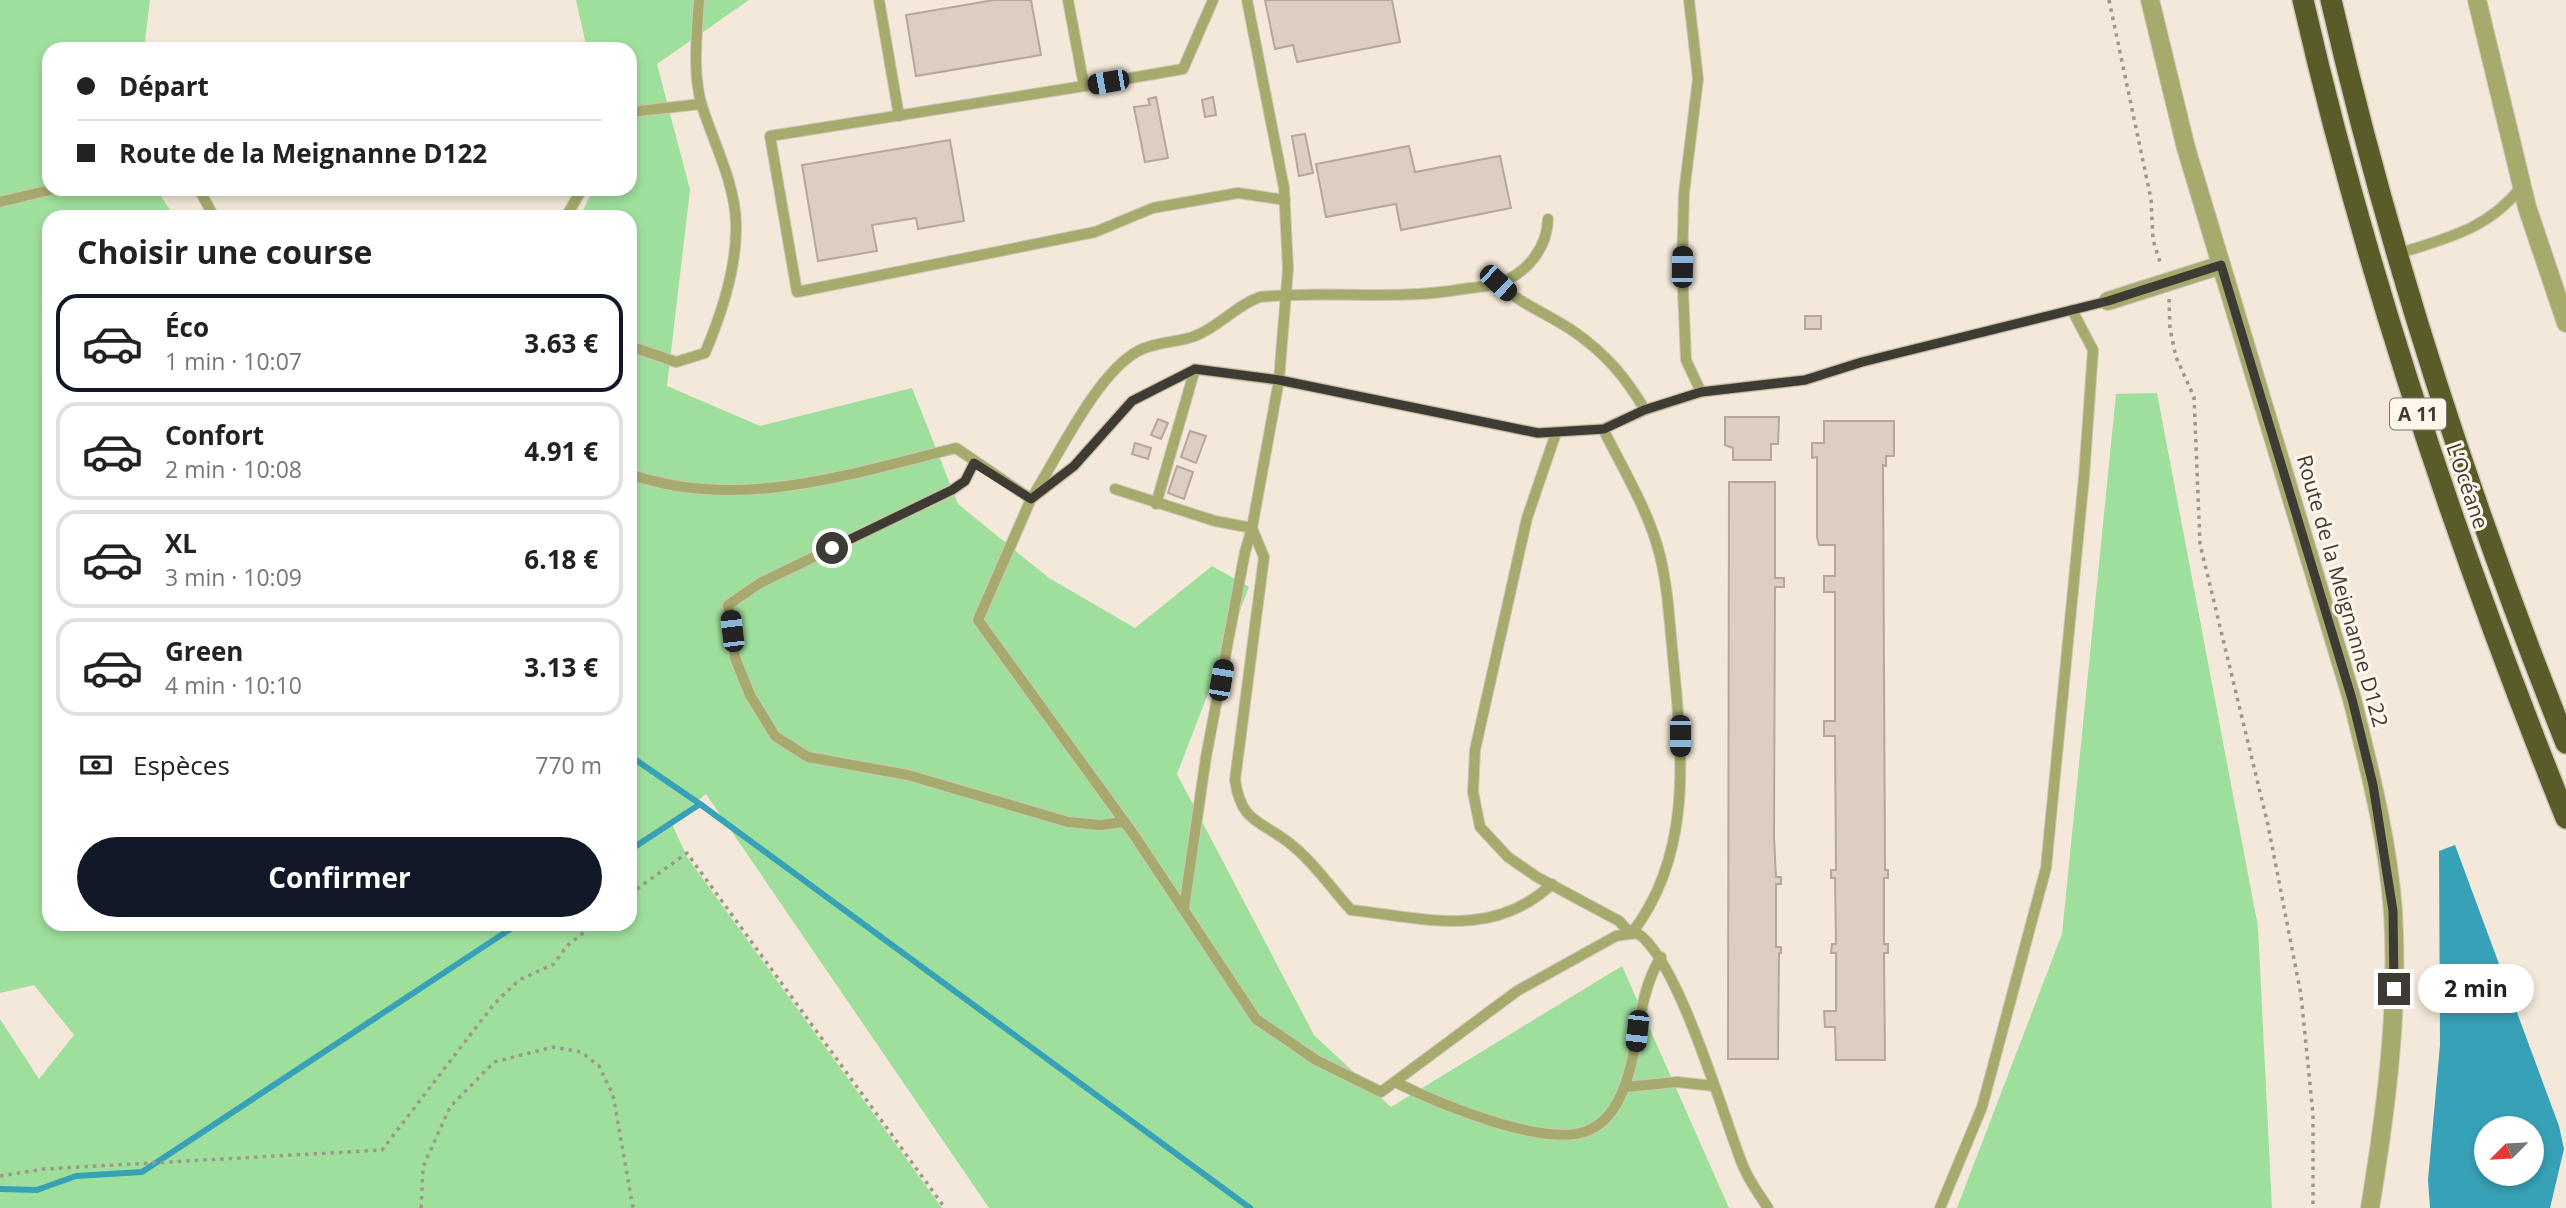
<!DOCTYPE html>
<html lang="fr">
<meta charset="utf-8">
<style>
:root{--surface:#fff;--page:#f2f2f2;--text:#222;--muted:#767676;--line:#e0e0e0;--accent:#111827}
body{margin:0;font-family:"Open Sans",sans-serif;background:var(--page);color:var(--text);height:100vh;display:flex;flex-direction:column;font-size:26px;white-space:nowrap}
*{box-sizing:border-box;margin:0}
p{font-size:23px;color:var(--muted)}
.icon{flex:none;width:38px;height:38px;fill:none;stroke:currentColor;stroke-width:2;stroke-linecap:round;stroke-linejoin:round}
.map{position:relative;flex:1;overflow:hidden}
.panel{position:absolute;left:42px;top:210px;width:595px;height:721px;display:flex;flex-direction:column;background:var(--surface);border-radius:21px;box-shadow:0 4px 10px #0003}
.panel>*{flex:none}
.guide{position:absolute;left:42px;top:42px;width:595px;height:154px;border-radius:21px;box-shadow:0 4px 10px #0003;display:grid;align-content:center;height:154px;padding:0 35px;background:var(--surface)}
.needle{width:46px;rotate:246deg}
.tools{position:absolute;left:2474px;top:1116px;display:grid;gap:14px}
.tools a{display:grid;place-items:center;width:70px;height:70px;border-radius:50%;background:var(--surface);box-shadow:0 4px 10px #0003;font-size:35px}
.end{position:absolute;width:32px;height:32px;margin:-16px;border:9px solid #3e3a34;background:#fff;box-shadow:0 0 0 4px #fff}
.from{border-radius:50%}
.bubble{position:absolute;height:49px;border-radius:24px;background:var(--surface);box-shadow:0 4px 10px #0003;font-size:23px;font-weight:700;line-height:49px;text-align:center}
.car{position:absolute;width:21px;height:42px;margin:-21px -10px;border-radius:9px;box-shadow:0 0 5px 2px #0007;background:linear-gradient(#222 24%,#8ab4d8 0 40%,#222 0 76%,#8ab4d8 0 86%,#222 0)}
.guide b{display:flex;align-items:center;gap:24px;height:66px;font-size:26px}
.guide b+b{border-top:2px solid var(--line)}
.guide i{width:18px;height:18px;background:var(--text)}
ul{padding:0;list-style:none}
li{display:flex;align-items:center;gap:21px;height:98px;margin:0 14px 10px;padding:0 21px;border:4px solid var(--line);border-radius:21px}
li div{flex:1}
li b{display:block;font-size:26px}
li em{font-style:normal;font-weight:700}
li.on{border-color:var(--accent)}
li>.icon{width:63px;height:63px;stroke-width:1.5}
h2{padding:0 35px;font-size:32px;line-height:84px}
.pay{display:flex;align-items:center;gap:18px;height:77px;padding:0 35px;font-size:26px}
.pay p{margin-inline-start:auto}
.button{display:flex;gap:14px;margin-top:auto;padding:14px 35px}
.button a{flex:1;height:80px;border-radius:42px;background:var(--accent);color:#fff;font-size:28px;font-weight:700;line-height:80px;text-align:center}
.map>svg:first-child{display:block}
.green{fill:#9fdf9c}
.water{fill:#37a2b7;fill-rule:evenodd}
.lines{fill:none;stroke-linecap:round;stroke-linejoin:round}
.stream{stroke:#37a2b7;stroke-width:6}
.building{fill:#ddcec3;stroke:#b6a79c;stroke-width:2}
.service-casing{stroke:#cfc5b8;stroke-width:12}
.minor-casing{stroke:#cfc5b8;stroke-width:20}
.tertiary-casing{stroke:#cfc5b8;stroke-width:20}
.motorway-casing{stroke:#cfc5b8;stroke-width:24}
.path{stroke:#9f978c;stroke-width:3.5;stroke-dasharray:3.5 5;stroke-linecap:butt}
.service{stroke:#a6ab6d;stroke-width:10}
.minor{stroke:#a6ab6d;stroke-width:18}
.tertiary{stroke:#a6ab6d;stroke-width:18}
.motorway{stroke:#595c28;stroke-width:21}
.route{stroke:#3e3a34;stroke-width:9}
.labels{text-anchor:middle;stroke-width:6;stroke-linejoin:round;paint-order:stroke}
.shield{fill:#fef6ea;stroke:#78726b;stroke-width:2}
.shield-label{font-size:19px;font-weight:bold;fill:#3e3a34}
.street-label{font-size:21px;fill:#3e3a34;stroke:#fef6ea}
</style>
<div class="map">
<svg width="2566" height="1208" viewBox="0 0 2566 1208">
<rect width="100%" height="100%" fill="#f3e8d9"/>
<g class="green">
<path d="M0 0H150L144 49H49V189H156L175 217H49V924H630V217H580L593 189H630V49H587L576 0H749L657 64 690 190 667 386 760 426 912 388 958 504 1049 578 1135 628 1212 566 1249 587 1177 774 1314 1035 1391 1107 1622 966 1729 1208H989L706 794 671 822 687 857 942 1208H0V1019L39 1079 74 1035 34 985 0 993Z"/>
<path d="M2157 393 2258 927 2272 1208H1957L2062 934 2116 394Z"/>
</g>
<path class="water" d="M2455 845 2559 1126 2564 1149 2550 1208H2430L2428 1180 2440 1045 2439 851ZM2487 1129H2532V1174H2487Z"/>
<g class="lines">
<g class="stream">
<path d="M630 756 700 804"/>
<path d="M630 850 700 804 1250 1208"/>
<path d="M0 1189 37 1190 76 1176 142 1172 518 924"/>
</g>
</g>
<g class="building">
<path d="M994 0H1031L1041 55 916 76 906 15Z"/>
<path d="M1265 0H1392L1400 42 1297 62 1293 45 1275 49Z"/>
<path d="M1156 97 1168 158 1145 162 1134 107 1150 105 1148 99Z"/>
<path d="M1213 97 1216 115 1205 117 1202 100Z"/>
<path d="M1305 134 1313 173 1299 176 1292 136Z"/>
<path d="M950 140 964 221 918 229 916 218 872 225 877 251 818 261 802 165Z"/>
<path d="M1409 146 1415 172 1500 156 1511 208 1401 230 1396 204 1326 217 1316 164Z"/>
<rect x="1805" y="316" width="16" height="13"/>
<path d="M1725 417H1779L1778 444H1771V460H1733V448L1725 445Z"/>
<path d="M1158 419 1168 423 1161 439 1151 435Z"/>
<path d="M1824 421H1894V456H1886V466L1883 465 1885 870H1888V878H1884V944H1888V953H1884L1885 1060H1836L1835 1027H1825L1824 1011H1836V953H1831L1832 944H1836L1835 878H1831V870H1836L1835 736H1824V721H1835V592H1824V576H1835V545H1819L1817 537V457L1812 458V443H1824Z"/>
<path d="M1190 431 1206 436 1196 463 1181 457Z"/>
<path d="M1135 443 1151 448 1148 459 1132 454Z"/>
<path d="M1177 466 1193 472 1184 499 1168 493Z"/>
<path d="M1729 482H1775V578H1784V587H1775L1774 837 1776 877H1781V884H1776V947H1781V953H1779L1778 1059H1728Z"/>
</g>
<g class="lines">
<g class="service-casing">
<g id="service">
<path d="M879 0 899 116"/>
<path d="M1068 0 1084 86 1183 69 1213 0"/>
<path d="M1247 0 1284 188 1288 269 1279 380 1538 433 1603 429 1645 410 1701 392"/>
<path d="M1689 0 1698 79 1684 193 1682 267 1686 360 1701 392 1805 380 1862 362 2108 301"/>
<path d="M1084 86 770 136 797 292 1095 232 1153 208 1238 193 1285 200"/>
<path d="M630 112 701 104"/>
<path d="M199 189 214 217"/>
<path d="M0 202 54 189"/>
<path d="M566 217 582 189"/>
<path d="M2397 254C2447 238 2489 229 2522 186"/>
<path d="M1498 283C1521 305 1551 315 1576 333 1607 355 1626 378 1645 410"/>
<path d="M630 346 676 362 705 353C722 313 737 267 736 224 735 183 714 144 702 106 692 73 697 34 699 0"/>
<path d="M1556 433 1527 518 1475 750 1473 792 1480 827 1508 857 1537 877 1619 921 1631 934C1694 854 1682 752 1673 657 1669 620 1668 581 1657 545 1645 505 1622 467 1603 429"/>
<path d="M974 463 965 481 952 490 760 583 728 605 735 658 750 695 775 736 808 757 908 775 1068 822 1100 825 1124 822"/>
<path d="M630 474C737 512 851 474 956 448L1031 499C1058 457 1096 374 1138 351 1157 341 1177 343 1195 336 1219 327 1236 305 1260 297 1327 290 1396 301 1463 289 1475 287 1488 287 1500 283 1528 272 1547 248 1548 219"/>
<path d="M1115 489 1215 521 1252 528 1279 380 1195 369 1132 401 1074 466 1031 499 978 620 1134 835 1256 1019 1316 1060 1381 1092 1517 991 1616 936 1637 933C1678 958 1723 1116 1743 1166 1749 1181 1759 1194 1768 1208"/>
<path d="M1156 504 1195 369"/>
<path d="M1252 528 1264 557 1235 780C1241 822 1259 820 1288 842 1311 859 1331 888 1351 910 1424 918 1492 940 1552 884"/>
<path d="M1184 908 1206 757 1245 552 1252 528"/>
<path d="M1395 1082C1437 1103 1540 1146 1584 1132 1606 1125 1618 1105 1625 1085 1641 1042 1636 997 1661 957"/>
<path d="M1625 1087 1677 1082 1714 1086"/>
<path d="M1940 1208 1982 1107 2046 868 2084 477 2093 350 2072 310"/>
</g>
</g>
<g class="minor-casing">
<g id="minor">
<path d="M2477 0 2527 207 2566 323"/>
<path d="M2108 301 2221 265"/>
</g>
</g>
<g class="tertiary-casing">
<path id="tertiary" d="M2150 0 2186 148 2352 699C2369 768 2388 840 2393 912 2399 1012 2386 1110 2370 1208"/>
</g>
<g class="motorway-casing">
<g id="motorway">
<path d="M2303 0C2367 280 2459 552 2566 818"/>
<path d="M2331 0C2389 253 2470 502 2566 743"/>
</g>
</g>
<g class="path">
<path d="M2109 0 2151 199 2153 240 2161 265"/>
<path d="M2169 299 2170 329 2176 357 2194 397 2200 544 2268 825 2301 995 2313 1114V1208"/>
<path d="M630 894 687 853 945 1208"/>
<path d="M0 1176 44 1169 382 1150 494 1004 519 980 554 964 567 946 594 924"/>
<path d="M421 1208 423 1167 450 1107 494 1062 553 1047 581 1052 599 1066 613 1095 633 1208"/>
</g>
<use href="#service" class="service"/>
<use href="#minor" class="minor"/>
<use href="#tertiary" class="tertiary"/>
<use href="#motorway" class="motorway"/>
</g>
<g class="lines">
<path class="route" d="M832 548 952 490 965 481 974 463 1031 499 1074 466 1132 401 1195 369 1279 380 1538 433 1604 429 1644 410 1701 392 1805 380 1862 362 2108 301 2221 265 2352 699 2373 785 2393 911 2394 989"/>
</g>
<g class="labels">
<rect class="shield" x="2390" y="398.5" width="56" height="31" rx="5"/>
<g class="shield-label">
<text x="2418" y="421">A 11</text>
</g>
<g class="street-label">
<text transform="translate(2467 486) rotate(71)" y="7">L’Océane</text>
<text transform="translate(2342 591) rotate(74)" y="7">Route de la Meignanne D122</text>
</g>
</g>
</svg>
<div class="tools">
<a><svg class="needle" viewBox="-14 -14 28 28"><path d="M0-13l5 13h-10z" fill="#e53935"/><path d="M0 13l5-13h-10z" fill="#767676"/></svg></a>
</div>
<i class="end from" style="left:832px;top:548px"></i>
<i class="end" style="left:2394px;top:989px"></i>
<div class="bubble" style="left:2418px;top:964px;width:116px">2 min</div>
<i class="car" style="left:1108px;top:82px;rotate:260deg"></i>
<i class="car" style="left:1682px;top:267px;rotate:1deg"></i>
<i class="car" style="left:1498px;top:283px;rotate:133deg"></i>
<i class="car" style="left:732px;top:631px;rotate:353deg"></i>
<i class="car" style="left:1221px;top:680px;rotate:10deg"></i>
<i class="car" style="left:1680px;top:736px;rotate:180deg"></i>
<i class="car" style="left:1637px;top:1031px;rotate:186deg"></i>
<div class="guide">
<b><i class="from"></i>Départ</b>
<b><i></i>Route de la Meignanne D122</b>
</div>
<section class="panel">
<h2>Choisir une course</h2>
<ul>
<li class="on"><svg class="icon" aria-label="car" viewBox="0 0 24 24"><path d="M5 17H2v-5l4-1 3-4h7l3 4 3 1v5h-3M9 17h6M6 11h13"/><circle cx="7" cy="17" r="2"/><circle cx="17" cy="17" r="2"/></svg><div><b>Éco</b><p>1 min · 10:07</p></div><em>3.63 €</em></li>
<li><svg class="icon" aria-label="car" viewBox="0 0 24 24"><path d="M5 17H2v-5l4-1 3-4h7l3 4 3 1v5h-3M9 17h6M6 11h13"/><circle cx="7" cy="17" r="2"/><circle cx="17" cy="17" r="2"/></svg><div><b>Confort</b><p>2 min · 10:08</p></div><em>4.91 €</em></li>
<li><svg class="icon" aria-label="car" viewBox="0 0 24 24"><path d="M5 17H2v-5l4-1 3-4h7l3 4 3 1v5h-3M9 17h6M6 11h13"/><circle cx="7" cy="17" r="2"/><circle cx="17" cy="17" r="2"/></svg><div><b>XL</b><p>3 min · 10:09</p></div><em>6.18 €</em></li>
<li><svg class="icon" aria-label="car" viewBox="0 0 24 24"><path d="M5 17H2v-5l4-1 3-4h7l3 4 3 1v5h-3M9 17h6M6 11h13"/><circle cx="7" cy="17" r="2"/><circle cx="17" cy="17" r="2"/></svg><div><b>Green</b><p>4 min · 10:10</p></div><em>3.13 €</em></li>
</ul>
<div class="pay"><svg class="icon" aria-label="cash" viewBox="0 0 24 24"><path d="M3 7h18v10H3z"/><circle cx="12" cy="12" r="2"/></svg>Espèces<p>770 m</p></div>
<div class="button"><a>Confirmer</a></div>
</section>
</div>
